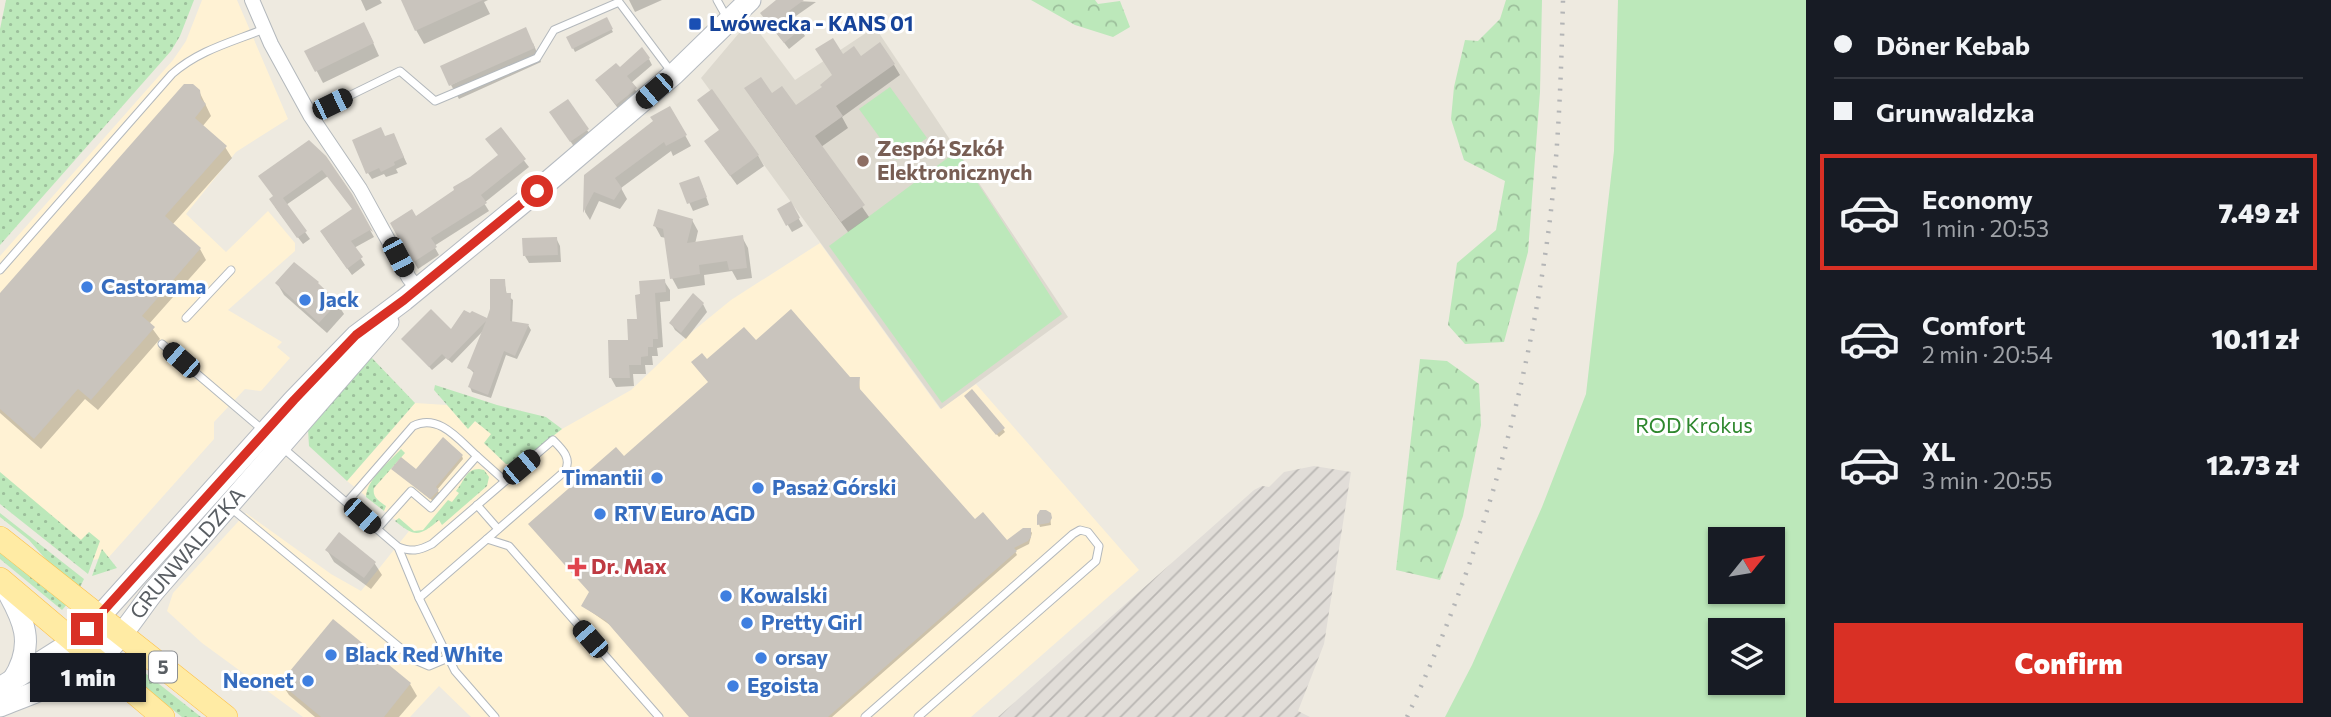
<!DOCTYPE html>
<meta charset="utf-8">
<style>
:root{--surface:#171b24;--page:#242831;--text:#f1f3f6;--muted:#9ea1a6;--line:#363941;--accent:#d93025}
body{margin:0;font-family:Commissioner,sans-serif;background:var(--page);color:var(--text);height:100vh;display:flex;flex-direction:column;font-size:26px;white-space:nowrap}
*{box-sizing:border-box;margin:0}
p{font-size:23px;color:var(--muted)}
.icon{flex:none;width:38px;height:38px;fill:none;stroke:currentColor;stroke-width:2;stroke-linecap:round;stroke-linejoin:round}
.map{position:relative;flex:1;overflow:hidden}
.sheet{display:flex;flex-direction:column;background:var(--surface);width:525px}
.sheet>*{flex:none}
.banner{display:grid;align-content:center;height:154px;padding:0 28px;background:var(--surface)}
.needle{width:46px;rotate:60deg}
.fabs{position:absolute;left:1708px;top:527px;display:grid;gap:14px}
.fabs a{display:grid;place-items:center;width:77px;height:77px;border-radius:0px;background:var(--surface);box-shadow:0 2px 5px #0004;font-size:35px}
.end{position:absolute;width:32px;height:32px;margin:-16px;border:9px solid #d93025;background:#fff;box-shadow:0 0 0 4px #fff}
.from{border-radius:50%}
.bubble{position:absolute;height:49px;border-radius:0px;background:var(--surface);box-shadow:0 2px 5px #0004;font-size:23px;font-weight:800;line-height:49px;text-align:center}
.car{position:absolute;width:21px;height:42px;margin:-21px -10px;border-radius:9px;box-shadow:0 0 5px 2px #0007;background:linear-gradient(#222 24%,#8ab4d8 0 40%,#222 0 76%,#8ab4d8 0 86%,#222 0)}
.banner b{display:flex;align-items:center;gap:24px;height:66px;font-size:26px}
.banner b+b{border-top:2px solid var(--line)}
.banner i{width:18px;height:18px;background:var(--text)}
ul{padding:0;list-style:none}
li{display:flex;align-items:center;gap:21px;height:116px;margin:0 14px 10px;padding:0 14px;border:4px solid transparent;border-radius:0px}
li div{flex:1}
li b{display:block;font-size:26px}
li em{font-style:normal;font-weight:800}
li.selected{border-color:var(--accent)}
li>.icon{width:63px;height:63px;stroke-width:1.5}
.primary-button{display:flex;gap:14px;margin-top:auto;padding:14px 28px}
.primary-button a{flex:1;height:80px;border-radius:0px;background:var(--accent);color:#fff;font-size:28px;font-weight:800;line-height:80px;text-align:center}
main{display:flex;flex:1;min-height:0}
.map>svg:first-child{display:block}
.commercial{fill:#fff2d4}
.industrial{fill:url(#industrial-furrows)}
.education{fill:#ddd9cf}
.grass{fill:url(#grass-dots)}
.forest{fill:url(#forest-crowns)}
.garden{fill:#bce8ba;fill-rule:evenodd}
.shadow{fill:#0003}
.building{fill:#c9c4bd}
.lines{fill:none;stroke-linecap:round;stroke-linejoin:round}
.lane-casing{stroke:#b3b8bc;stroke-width:9}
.street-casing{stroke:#b3b8bc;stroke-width:16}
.secondary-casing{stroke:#b6bbc1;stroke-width:23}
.primary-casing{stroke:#fec149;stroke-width:24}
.lane{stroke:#fff;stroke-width:7}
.street{stroke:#fff;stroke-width:14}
.secondary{stroke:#fff;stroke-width:21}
.primary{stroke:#ffeba4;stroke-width:23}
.rail{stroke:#b4b5b6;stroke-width:4.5;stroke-dasharray:2 9;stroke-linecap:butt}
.route{stroke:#d93025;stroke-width:9}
.transit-dot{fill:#1a4fb4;stroke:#fff;stroke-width:2.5}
.education-dot{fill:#8d6e63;stroke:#fff;stroke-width:2.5}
.shop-dot{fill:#3f7fe0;stroke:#fff;stroke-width:2.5}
.health-dot{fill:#e0444e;stroke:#fff;stroke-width:2.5}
.labels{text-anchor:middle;stroke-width:6;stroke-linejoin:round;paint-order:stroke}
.shield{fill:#fff;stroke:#8b8e92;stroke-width:2}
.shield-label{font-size:19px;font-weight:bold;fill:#595e63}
.transit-label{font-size:21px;font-weight:bold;fill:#164399;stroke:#fff;text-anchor:start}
.education-label{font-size:21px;font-weight:bold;fill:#785e54;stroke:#fff;text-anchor:start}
.shop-label{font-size:21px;font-weight:bold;fill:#366cbe;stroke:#fff;text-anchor:start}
.park-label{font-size:21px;fill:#2e872d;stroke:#fff}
.street-label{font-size:21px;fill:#595e63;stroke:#fff}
.health-label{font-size:21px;font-weight:bold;fill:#be3a42;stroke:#fff;text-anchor:start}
</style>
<main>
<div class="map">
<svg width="1806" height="717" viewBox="0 0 1806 717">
<defs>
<pattern id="industrial-furrows" width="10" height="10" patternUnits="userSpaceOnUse" patternTransform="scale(1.75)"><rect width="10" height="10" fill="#e1ddd8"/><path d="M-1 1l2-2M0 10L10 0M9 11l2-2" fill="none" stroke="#b9b6b3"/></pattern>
<pattern id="grass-dots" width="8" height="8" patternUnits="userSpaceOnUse" patternTransform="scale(1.75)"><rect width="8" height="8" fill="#bce8ba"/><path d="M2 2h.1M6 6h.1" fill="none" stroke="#9cbf9b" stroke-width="1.8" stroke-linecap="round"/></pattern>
<pattern id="forest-crowns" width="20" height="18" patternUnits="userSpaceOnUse" patternTransform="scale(1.75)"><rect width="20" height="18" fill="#bce8ba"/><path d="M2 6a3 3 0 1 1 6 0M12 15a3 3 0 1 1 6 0" fill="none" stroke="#9cbf9b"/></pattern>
</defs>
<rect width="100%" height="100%" fill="#eeeae0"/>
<g class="commercial">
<path d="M202 0H237L288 119 236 152 186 214 226 252 268 211 295 243V251L228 310 282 342 277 347 290 358 261 391 245 389 214 422V439L109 557 93 560 0 486V256L173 60 186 41Z"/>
<path d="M820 243 940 409 976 384 1139 570 971 717H471L439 686 410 717H303L202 643 167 611 173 593 246 513 331 574 361 591 409 531 347 481 415 403 447 405 468 428 475 421 492 434 485 443 506 464H517L562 429 631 390 693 331 731 300Z"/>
</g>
<path class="industrial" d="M1314 466 1351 472 1324 644 1298 711 1310 717H998L1254 490 1262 486 1269 487 1284 472Z"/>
<path class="education" d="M750 20 795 80 875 27 1068 317 941 409 701 78Z"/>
<g class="grass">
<path d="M6 0H194L180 36 171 51 0 245V29Z"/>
<path d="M370 356 415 403 347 481 309 446 308 429Z"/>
<path d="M435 385 497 405 546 417 562 429 517 464H506L484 443 491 434 475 421 468 429 434 390Z"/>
<path d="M401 449 405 453 374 488C372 497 379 501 386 506L384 511 366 497C367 479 389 462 401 449Z"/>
<path d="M479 469 484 470 489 477 487 486 442 525 439 520C419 537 415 537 395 521L399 518 414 531 423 530 448 500 452 502 459 493 456 491C465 480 466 469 479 469Z"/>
<path d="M0 472 81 540 89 532 100 541 88 574 0 504Z"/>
<path d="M0 513 84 579 80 587 56 571 29 540 0 517Z"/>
<path d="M0 547 69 602 62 610 0 559Z"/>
<path d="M102 549 117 568 92 576Z"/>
<path d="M140 669 201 717H182L133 678Z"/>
</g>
<g class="forest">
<path d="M1031 0H1095L1098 4 1120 1 1130 27 1113 37 1075 25Z"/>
<path d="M1506 0H1542L1540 92 1528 252 1504 342 1465 344 1448 325 1457 263 1496 230 1505 181 1464 160 1451 119 1454 87 1465 40 1478 41 1500 19Z"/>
<path d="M1420 359 1447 361 1479 384 1481 425 1463 516 1440 580 1396 570Z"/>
</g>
<g class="garden">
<path d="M1618 0H1806V717H1445L1472 665 1542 507 1586 394 1614 151ZM1773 539V592H1720V539ZM1773 630V682H1720V630Z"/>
<path d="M890 87 927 138 896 160 859 109Z"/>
<path d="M957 151 1062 314 942 403 829 246Z"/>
</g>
<g class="shadow">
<path d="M361 0H380L382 3 366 11Z"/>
<path d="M419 0H488L484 2 490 14 424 44 416 30Z"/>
<path d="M629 0H662L635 12Z"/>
<path d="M779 0 816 2 793 18 805 36 789 49 767 21Z"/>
<path d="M606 19 613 32 575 52 568 38Z"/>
<path d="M370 36 379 56 323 83 307 52Z"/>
<path d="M533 43 541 62 459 99 451 85Z"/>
<path d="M843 56 894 65 900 75 842 117 848 128 821 147 869 217 848 232 753 100 772 95 796 108 824 88 834 76Z"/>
<path d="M649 59 652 65 631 83 639 96 620 111 601 86 620 69Z"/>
<path d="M199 91 211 116 202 127 225 147 232 158 172 225 200 249 206 260 149 324 160 339 98 410 85 399 41 449 0 413V296Z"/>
<path d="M670 108 691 146 673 156 671 151 621 188 627 199 620 209 599 201 590 220 585 212 586 176Z"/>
<path d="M556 120 587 130 592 137 575 148Z"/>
<path d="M500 130 529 167 484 203 489 211 434 246 439 255 418 269 392 223 415 218 457 190 499 156Z"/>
<path d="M385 138 397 142 407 164 396 169 398 173 386 177 384 174 372 179 368 173Z"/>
<path d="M309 142 350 195 374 237 354 248 365 265 352 275 326 239 354 210 328 176 286 205 310 239 303 244 275 207Z"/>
<path d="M713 152 758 156 764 166 737 185Z"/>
<path d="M681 184 702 185 709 205 693 211Z"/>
<path d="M790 204 803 226 792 232 779 210Z"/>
<path d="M692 220 698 231 695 244 742 237 748 248 752 278 737 280 732 271 704 275 705 285 678 289 672 278 666 238 661 237 655 226Z"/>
<path d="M556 238 560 246 561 262 529 263 525 256Z"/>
<path d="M504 281 507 295 513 300 512 323 528 325 531 330 517 359 506 355 491 398 472 392 470 387 475 374 469 368 484 330 452 363 446 358 432 370 404 340 451 332 488 320Z"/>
<path d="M664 281 670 290V301L660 302 663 347 657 348 658 356H652L653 365H645L646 374H633L634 386 616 387 611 378 639 320 637 296Z"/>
<path d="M277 283 337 303 344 314 327 333 284 295Z"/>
<path d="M703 304 707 312 686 339 675 330 671 323Z"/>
<path d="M756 343 849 378 859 379 860 391 974 522 1007 542 1030 530 1032 533 1029 544 1015 551 1017 555 832 717H691L610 625 583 606 591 593 624 459 710 383 707 362Z"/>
<path d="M968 399 1003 429 1005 432 999 437Z"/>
<path d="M462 456 463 459 437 490 440 494 433 501 393 469 416 472Z"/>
<path d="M1050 516 1051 525 1040 527 1039 524Z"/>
<path d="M339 535 375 564 382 575 371 589 334 562 327 550Z"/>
<path d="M282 684H410L417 696 399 717H315L289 695Z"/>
</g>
<g class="building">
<path d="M401 0H483L415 31Z"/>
<path d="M776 0H804L789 11 803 27 784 43 760 13Z"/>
<path d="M607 17 613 29 572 49 566 37Z"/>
<path d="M364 22 374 43 315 72 304 51Z"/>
<path d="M526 27 535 48 449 86 440 66Z"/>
<path d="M833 38 843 54 854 46 861 56 880 42 895 64 836 106 843 116 815 136 865 205 841 222 744 88 761 77 772 93 782 86 796 105 822 87 820 85 832 75 815 49Z"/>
<path d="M642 47 650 58 627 76 637 88 616 105 595 80 616 63 620 67Z"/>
<path d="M184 84H193L200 90 201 99 206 104 195 118 227 146 165 216 201 248 142 316 155 327 91 400 78 389 34 439 0 409V293Z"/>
<path d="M712 89 759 155 730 176 704 141 719 130 697 100Z"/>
<path d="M568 99 589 129 570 142 549 112Z"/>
<path d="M670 106 687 135 666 146 664 142 615 178 622 188 614 200 594 192 583 213 584 175 653 121 650 117Z"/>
<path d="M381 127 385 136 394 133 404 157 394 162 395 165 381 172 379 168 366 174 352 140Z"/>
<path d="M501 127 526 159 481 195 487 203 431 238 437 247 412 263 390 223 412 209 416 216 454 190 453 187 470 177 498 155 485 139Z"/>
<path d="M309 140 326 156 352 194 373 232 370 230 351 241 363 257 347 269 320 231 352 209 322 170 283 198 307 231 297 238 269 199 273 196 258 176Z"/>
<path d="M699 176 707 197 687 204 679 183Z"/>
<path d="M791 201 800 218 786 226 777 209Z"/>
<path d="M658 209 693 219 687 243 743 235 747 268 729 270 727 261 699 265 700 274 670 279 663 229 653 226Z"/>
<path d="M557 237 558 255 523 256 522 238Z"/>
<path d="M294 262 319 282 318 283 338 302 319 323 275 283Z"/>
<path d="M490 279H505L506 293H511L510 321 529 324 515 356 504 351 488 395 468 387 474 371 467 368 486 321 448 360 442 354 429 367 401 339 431 309 451 329 464 310 470 313 472 311 487 318 490 309Z"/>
<path d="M665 279 666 292 655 293 658 339H653V347H648V356L641 357V365H629L630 378H609L608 340H628L627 319H637L635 295 640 294 639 281Z"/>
<path d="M693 293 704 303 681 333 669 323Z"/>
<path d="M791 309 850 377H860L859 388 975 519 983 512 1007 540 1023 528H1031V537L1028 541 1014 548 1017 551 828 717H689L606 621 581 606 589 592 528 524 616 447 624 456 708 382 691 362 702 353 707 359 744 327 756 340Z"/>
<path d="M972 389 1005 428 996 435 964 396Z"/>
<path d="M443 437 463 455 436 487 439 490 430 499 391 469 401 457 416 469Z"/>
<path d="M1040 510H1046L1051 513 1052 518 1049 523 1037 525V515Z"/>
<path d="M339 532 376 562 364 578 325 550Z"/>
<path d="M333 619 411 683 384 717H321L280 683Z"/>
</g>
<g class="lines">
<g class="lane-casing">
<g id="lane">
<path d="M717 0 727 18"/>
<path d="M310 115 400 71 435 101 537 58 554 30 619 2 673 74"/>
<path d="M0 270 172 74C199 50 232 42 264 29"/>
<path d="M186 318 231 270"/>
<path d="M162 344 264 431"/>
<path d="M283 448 398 547 419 598"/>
<path d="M347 502 413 426C439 413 459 440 477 456"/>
<path d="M477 505 498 529"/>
<path d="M231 508 415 660 429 666 448 658"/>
<path d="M377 529 411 491 431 508 477 456 505 481"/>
<path d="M398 547C412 552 418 551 432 544L553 440C562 449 572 458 565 471L487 539"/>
<path d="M495 717 455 671 419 598 487 539 509 546 659 717"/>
<path d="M865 717 1073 534 1080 530 1088 532 1099 546 1096 561 918 717"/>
</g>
</g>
<g class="street-casing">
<path id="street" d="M252 0 271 44 310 115 360 189 409 278 418 289"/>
</g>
<g class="secondary-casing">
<g id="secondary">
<path d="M4 585C24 619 36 644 13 680"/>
<path d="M0 688 74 641 100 616 294 400 356 336 404 300 537 191 674 74 750 0"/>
<path id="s1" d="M0 706C27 695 78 678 99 659 121 639 136 614 154 591L388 322"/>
</g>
</g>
<g class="primary-casing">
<g id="primary">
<path d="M0 538 226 717"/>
<path d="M0 579 163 717"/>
</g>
</g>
<use href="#lane" class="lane"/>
<use href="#street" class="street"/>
<use href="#secondary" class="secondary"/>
<use href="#primary" class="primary"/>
<path class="rail" d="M1407 717C1476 570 1523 410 1546 249 1558 167 1561 83 1563 0"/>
</g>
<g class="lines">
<path class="route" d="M87 629 294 400 356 335 404 300 537 191"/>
</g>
<rect class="transit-dot" x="688" y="17" width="14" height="14" rx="3.5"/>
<circle class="education-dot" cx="863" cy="161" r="7"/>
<g class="shop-dot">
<circle cx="87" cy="287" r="7"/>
<circle cx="305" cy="300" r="7"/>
<circle cx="657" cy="478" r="7"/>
<circle cx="758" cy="488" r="7"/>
<circle cx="600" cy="514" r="7"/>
<circle cx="726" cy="596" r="7"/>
<circle cx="747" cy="623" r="7"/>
<circle cx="331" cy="655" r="7"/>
<circle cx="761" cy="658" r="7"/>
<circle cx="308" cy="681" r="7"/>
<circle cx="733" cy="686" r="7"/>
</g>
<path class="health-dot" d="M573.5 556.5h7v7h7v7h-7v7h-7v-7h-7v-7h7z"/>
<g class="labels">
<rect class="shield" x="149" y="651.5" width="28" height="31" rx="5"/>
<g class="shield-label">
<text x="163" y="674">5</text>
</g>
<g class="transit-label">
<text x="709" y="31">Lwówecka - KANS 01</text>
</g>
<g class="education-label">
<text x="877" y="156">Zespół Szkół<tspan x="877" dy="24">Elektronicznych</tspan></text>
</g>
<g class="shop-label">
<text x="101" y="294">Castorama</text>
<text x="319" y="307">Jack</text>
<text x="643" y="485" text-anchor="end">Timantii</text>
<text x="772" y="495">Pasaż Górski</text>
<text x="614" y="521">RTV Euro AGD</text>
<text x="740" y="603">Kowalski</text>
<text x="761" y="630">Pretty Girl</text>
<text x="345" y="662">Black Red White</text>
<text x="775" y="665">orsay</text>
<text x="294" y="688" text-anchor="end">Neonet</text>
<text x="747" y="693">Egoista</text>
</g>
<g class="park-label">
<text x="1694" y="433">ROD Krokus</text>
</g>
<g class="street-label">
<text dy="7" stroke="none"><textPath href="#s1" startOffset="248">GRUNWALDZKA</textPath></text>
</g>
<g class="health-label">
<text x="591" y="574">Dr. Max</text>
</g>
</g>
</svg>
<div class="fabs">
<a><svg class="needle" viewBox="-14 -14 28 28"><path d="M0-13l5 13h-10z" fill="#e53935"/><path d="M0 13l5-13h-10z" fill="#9ea1a6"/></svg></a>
<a><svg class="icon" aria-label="layers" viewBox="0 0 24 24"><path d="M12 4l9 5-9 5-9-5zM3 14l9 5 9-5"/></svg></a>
</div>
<i class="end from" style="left:537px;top:191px"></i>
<i class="end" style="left:87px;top:629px"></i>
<div class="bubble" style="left:30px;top:653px;width:116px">1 min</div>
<i class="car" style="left:654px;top:91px;rotate:229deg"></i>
<i class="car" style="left:332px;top:104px;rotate:64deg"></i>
<i class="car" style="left:398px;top:257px;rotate:152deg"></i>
<i class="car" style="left:181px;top:360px;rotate:311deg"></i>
<i class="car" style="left:521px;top:467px;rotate:50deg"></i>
<i class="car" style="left:362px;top:516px;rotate:132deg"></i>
<i class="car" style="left:590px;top:639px;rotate:319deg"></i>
</div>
<section class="sheet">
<div class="banner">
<b><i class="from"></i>Döner Kebab</b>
<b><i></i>Grunwaldzka</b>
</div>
<ul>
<li class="selected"><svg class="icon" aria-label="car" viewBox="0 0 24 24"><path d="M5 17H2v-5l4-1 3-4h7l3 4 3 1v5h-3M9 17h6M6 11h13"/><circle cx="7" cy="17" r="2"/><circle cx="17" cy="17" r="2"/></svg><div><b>Economy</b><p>1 min · 20:53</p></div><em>7.49 zł</em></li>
<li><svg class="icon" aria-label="car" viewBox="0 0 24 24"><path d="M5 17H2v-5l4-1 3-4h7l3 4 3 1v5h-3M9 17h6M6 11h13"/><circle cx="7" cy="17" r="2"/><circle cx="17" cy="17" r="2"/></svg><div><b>Comfort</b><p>2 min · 20:54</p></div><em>10.11 zł</em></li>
<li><svg class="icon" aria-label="car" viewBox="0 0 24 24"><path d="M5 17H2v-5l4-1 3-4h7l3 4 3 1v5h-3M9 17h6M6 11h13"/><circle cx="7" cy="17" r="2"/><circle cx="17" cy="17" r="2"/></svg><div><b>XL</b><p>3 min · 20:55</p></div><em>12.73 zł</em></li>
</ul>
<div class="primary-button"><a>Confirm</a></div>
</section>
</main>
